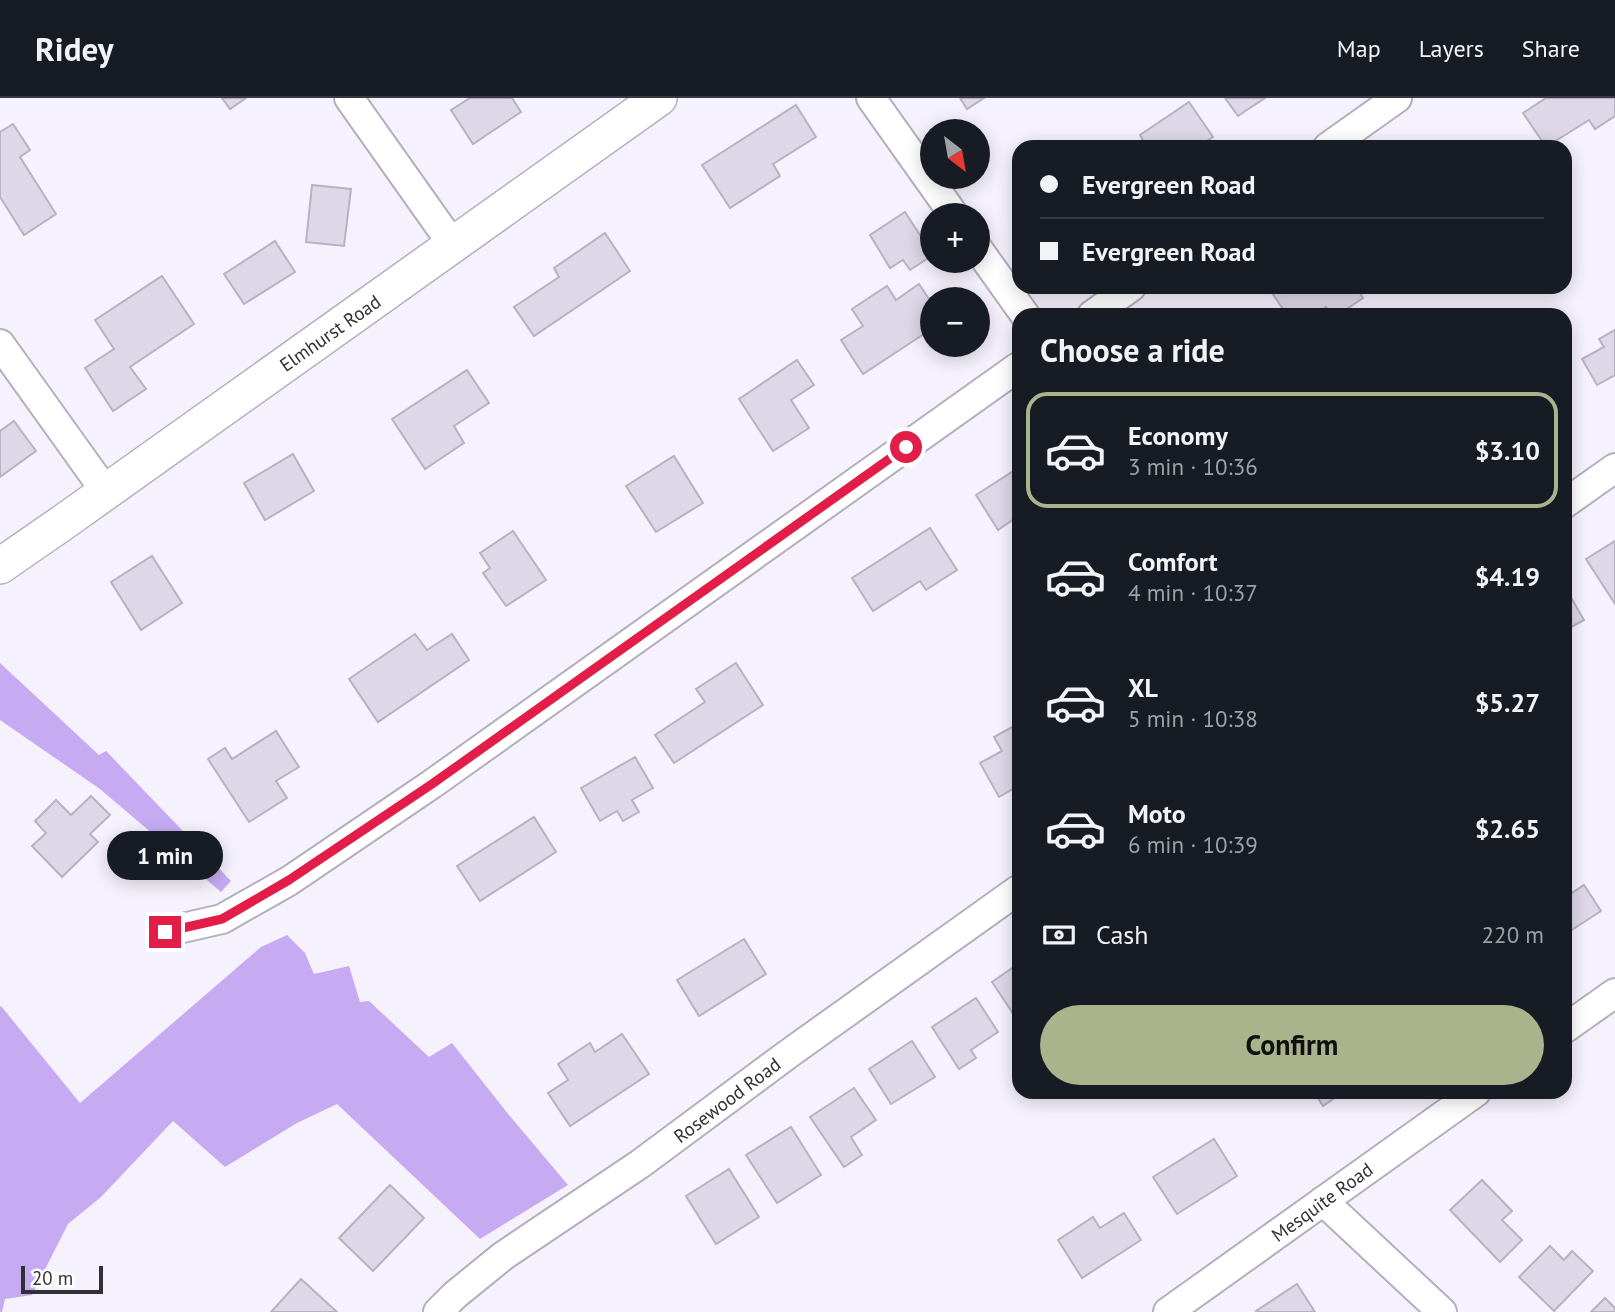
<!DOCTYPE html>
<meta charset="utf-8">
<style>
:root{--surface:#171b24;--page:#20242c;--text:#f1f3f6;--muted:#9ea1a6;--line:#363941;--accent:#aab38c}
body{margin:0;font-family:"PT Sans",sans-serif;background:var(--page);color:var(--text);height:100vh;display:flex;flex-direction:column;font-size:26px;white-space:nowrap}
*{box-sizing:border-box;margin:0}
p{font-size:23px;color:var(--muted)}
.icon{flex:none;width:38px;height:38px;fill:none;stroke:currentColor;stroke-width:2;stroke-linecap:round;stroke-linejoin:round}
.map{position:relative;flex:1;overflow:hidden}
.panel{position:absolute;left:1012px;top:210px;width:560px;height:791px;display:flex;flex-direction:column;background:var(--surface);border-radius:21px;box-shadow:0 4px 18px #0003}
.panel>*{flex:none}
.top-card{position:absolute;left:1012px;top:42px;width:560px;height:154px;border-radius:21px;box-shadow:0 4px 18px #0003;display:grid;align-content:center;height:154px;padding:0 28px;background:var(--surface)}
.needle{width:46px;rotate:149deg}
.tools{position:absolute;left:920px;top:21px;display:grid;gap:14px}
.tools a{display:grid;place-items:center;width:70px;height:70px;border-radius:50%;background:var(--surface);box-shadow:0 4px 18px #0003;font-size:35px}
.scale{position:absolute;left:21px;bottom:18px;width:82px;box-sizing:border-box;padding-left:7px;border:4px solid #323037;border-top:0;font-size:19px;line-height:24px;white-space:nowrap;color:#323037;-webkit-text-stroke:5px #fff;paint-order:stroke}
.end{position:absolute;width:32px;height:32px;margin:-16px;border:9px solid #e11d48;background:#fff;box-shadow:0 0 0 4px #fff}
.from{border-radius:50%}
.bubble{position:absolute;height:49px;border-radius:24px;background:var(--surface);box-shadow:0 4px 18px #0003;font-size:23px;font-weight:700;line-height:49px;text-align:center}
.top-card b{display:flex;align-items:center;gap:24px;height:66px;font-size:26px}
.top-card b+b{border-top:2px solid var(--line)}
.top-card i{width:18px;height:18px;background:var(--text)}
ul{padding:0;list-style:none}
li{display:flex;align-items:center;gap:21px;height:116px;margin:0 14px 10px;padding:0 14px;border:4px solid transparent;border-radius:21px}
li div{flex:1}
li b{display:block;font-size:26px}
li em{font-style:normal;font-weight:700}
li.selected{border-color:var(--accent)}
li>.icon{width:63px;height:63px;stroke-width:1.5}
h2{padding:0 28px;font-size:32px;line-height:84px}
.pay{display:flex;align-items:center;gap:18px;height:77px;padding:0 28px;font-size:26px}
.pay p{margin-inline-start:auto}
.action{display:flex;gap:14px;margin-top:auto;padding:14px 28px}
.action a{flex:1;height:80px;border-radius:42px;background:var(--accent);color:#111;font-size:28px;font-weight:700;line-height:80px;text-align:center}
header{display:flex;align-items:center;gap:42px;box-sizing:border-box;height:98px;padding:0 35px;background:var(--surface);border-bottom:2px solid var(--line)}
header strong{font-size:33px}
nav{display:flex;gap:38px;margin-inline-start:auto;font-size:24px}
.map>svg:first-child{display:block}
.forest{fill:#c6abf3}
.building{fill:#ddd7e8;stroke:#b7b2c3;stroke-width:2}
.lines{fill:none;stroke-linecap:round;stroke-linejoin:round}
.minor-casing{stroke:#b4aebf;stroke-width:32}
.tertiary-casing{stroke:#b4aebf;stroke-width:38}
.minor{stroke:#fff;stroke-width:28}
.tertiary{stroke:#fff;stroke-width:35}
.route{stroke:#e11d48;stroke-width:9}
.labels{text-anchor:middle;stroke-width:5;stroke-linejoin:round;paint-order:stroke}
.street-label{font-size:19px;fill:#323037;stroke:#fff}
</style>
<header>
<strong>Ridey</strong>
<nav><a>Map</a><a>Layers</a><a>Share</a></nav>
</header>
<div class="map">
<svg width="1615" height="1214" viewBox="0 0 1615 1214">
<rect width="100%" height="100%" fill="#f6f2fd"/>
<g class="forest">
<path d="M0 565 99 657 106 653 231 783 221 794 100 691 0 622Z"/>
<path d="M287 837 305 855 314 876 349 868 360 904 369 903 429 959 452 945 509 1017 568 1087 480 1141 337 1006 297 1025 225 1069 173 1023 101 1099 68 1126 32 1197 5 1201 2 1214H0V909L1 908 80 1005 261 849Z"/>
</g>
<g class="building">
<path d="M222 0H246L230 11Z"/>
<path d="M470 0H512L521 14 473 46 451 12Z"/>
<path d="M960 0H984L967 11Z"/>
<path d="M1225 0H1265L1238 18Z"/>
<path d="M1546 0H1615V18L1595 31 1589 22 1546 49 1523 15Z"/>
<path d="M1189 4 1213 39 1198 49H1140L1145 46 1140 37Z"/>
<path d="M796 7 816 39 773 66 780 78 730 110 702 67Z"/>
<path d="M13 26 30 52 20 59 56 116 24 137 0 99V34Z"/>
<path d="M312 87 351 91 344 148 306 144Z"/>
<path d="M905 114 933 157 910 172 903 162 890 170 870 137Z"/>
<path d="M605 135 630 173 534 238 514 209 559 179 554 170Z"/>
<path d="M275 143 295 174 244 206 224 176Z"/>
<path d="M162 178 194 226 130 269 146 291 113 313 85 270 114 251 95 222Z"/>
<path d="M919 186 933 207V230L863 276 841 242 863 228 852 211 887 188 896 202Z"/>
<path d="M1280 189H1356L1363 200 1338 217H1331L1326 209 1314 217H1287L1272 195Z"/>
<path d="M1615 232V277L1597 287 1582 261 1604 249 1599 241Z"/>
<path d="M797 262 814 287 791 302 809 330 773 353 739 301Z"/>
<path d="M467 272 489 305 454 328 464 345 425 371 392 321Z"/>
<path d="M14 323 36 353 0 379V333Z"/>
<path d="M293 356 314 393 265 422 244 385Z"/>
<path d="M674 358 703 405 656 434 626 388Z"/>
<path d="M1018 370V428L1014 421 998 432 976 397Z"/>
<path d="M930 430 957 472 926 492 920 483 873 513 852 480Z"/>
<path d="M513 433 546 482 506 508 483 475 490 470 480 455Z"/>
<path d="M1615 443V506L1586 461Z"/>
<path d="M152 458 182 505 141 532 111 484Z"/>
<path d="M1564 487 1584 522 1564 533Z"/>
<path d="M415 536 427 552 452 536 469 562 378 624 349 581Z"/>
<path d="M736 565 763 607 674 665 655 637 705 604 696 591Z"/>
<path d="M1018 626V688L999 699 980 665 1002 653 994 639Z"/>
<path d="M276 633 299 669 276 683 287 700 249 724 208 661 225 650 232 661Z"/>
<path d="M635 659 653 690 632 702 639 714 623 723 617 713 600 723 581 690Z"/>
<path d="M91 698 110 717 90 736 98 744 62 779 32 748 46 735 35 723 56 702 71 717Z"/>
<path d="M534 719 556 754 480 803 457 768Z"/>
<path d="M1584 787 1601 813 1564 837V800Z"/>
<path d="M744 841 766 876 699 918 677 882Z"/>
<path d="M1018 866V918L1016 920 992 884Z"/>
<path d="M976 900 998 934 971 952 976 960 959 971 932 929Z"/>
<path d="M622 936 649 976 570 1028 548 995 568 982 558 966 590 945 595 954Z"/>
<path d="M912 943 935 979 891 1006 869 971Z"/>
<path d="M854 990 876 1022 851 1039 862 1057 844 1069 810 1019Z"/>
<path d="M1314 994H1343L1323 1008Z"/>
<path d="M791 1029 821 1077 777 1105 746 1057Z"/>
<path d="M1214 1041 1237 1078 1177 1116 1153 1079Z"/>
<path d="M729 1071 759 1119 716 1146 686 1098Z"/>
<path d="M1482 1082 1512 1113 1502 1122 1522 1142 1500 1164 1450 1112Z"/>
<path d="M390 1087 424 1120 373 1173 339 1140Z"/>
<path d="M1124 1115 1141 1142 1082 1180 1058 1142 1093 1119 1100 1130Z"/>
<path d="M1550 1148 1564 1162 1572 1153 1593 1173 1554 1213 1519 1179Z"/>
<path d="M301 1181 337 1214H271Z"/>
<path d="M1297 1186 1315 1214H1257L1256 1213Z"/>
<path d="M1605 1200 1615 1210V1214H1591Z"/>
</g>
<g class="lines">
<g class="minor-casing">
<g id="minor">
<path d="M349 0 453 147"/>
<path d="M871 0 954 117"/>
<path d="M1328 49 1397 0"/>
<path d="M978 151 1025 217"/>
<path d="M1092 217 1131 189"/>
<path d="M0 246 106 394"/>
<path d="M1564 406 1615 370"/>
<path d="M165 834 222 821 289 783 432 686 1018 269"/>
<path d="M1564 931 1615 895"/>
<path d="M1323 1103 1442 1214"/>
<path d="M438 1214 455 1197 503 1158 640 1066 791 954 1018 792"/>
<path d="M1168 1214 1476 994"/>
</g>
</g>
<g class="tertiary-casing">
<path id="tertiary" d="M0 468 65 423 659 0"/>
</g>
<use href="#minor" class="minor"/>
<use href="#tertiary" class="tertiary"/>
</g>
<g class="lines">
<path class="route" d="M165 834 222 821 289 782 432 686 906 349"/>
</g>
<g class="labels">
<g class="street-label">
<text transform="translate(330 235) rotate(-35)" y="7">Elmhurst Road</text>
<text transform="translate(727 1002) rotate(-37)" y="7">Rosewood Road</text>
<text transform="translate(1322 1104) rotate(-36)" y="7">Mesquite Road</text>
</g>
</g>
</svg>
<div class="tools">
<a><svg class="needle" viewBox="-14 -14 28 28"><path d="M0-13l5 13h-10z" fill="#e53935"/><path d="M0 13l5-13h-10z" fill="#9ea1a6"/></svg></a>
<a>+</a>
<a>−</a>
</div>
<div class="scale">20 m</div>
<i class="end from" style="left:906px;top:349px"></i>
<i class="end" style="left:165px;top:834px"></i>
<div class="bubble" style="left:107px;top:733px;width:116px">1 min</div>
<div class="top-card">
<b><i class="from"></i>Evergreen Road</b>
<b><i></i>Evergreen Road</b>
</div>
<section class="panel">
<h2>Choose a ride</h2>
<ul>
<li class="selected"><svg class="icon" aria-label="car" viewBox="0 0 24 24"><path d="M5 17H2v-5l4-1 3-4h7l3 4 3 1v5h-3M9 17h6M6 11h13"/><circle cx="7" cy="17" r="2"/><circle cx="17" cy="17" r="2"/></svg><div><b>Economy</b><p>3 min · 10:36</p></div><em>$3.10</em></li>
<li><svg class="icon" aria-label="car" viewBox="0 0 24 24"><path d="M5 17H2v-5l4-1 3-4h7l3 4 3 1v5h-3M9 17h6M6 11h13"/><circle cx="7" cy="17" r="2"/><circle cx="17" cy="17" r="2"/></svg><div><b>Comfort</b><p>4 min · 10:37</p></div><em>$4.19</em></li>
<li><svg class="icon" aria-label="car" viewBox="0 0 24 24"><path d="M5 17H2v-5l4-1 3-4h7l3 4 3 1v5h-3M9 17h6M6 11h13"/><circle cx="7" cy="17" r="2"/><circle cx="17" cy="17" r="2"/></svg><div><b>XL</b><p>5 min · 10:38</p></div><em>$5.27</em></li>
<li><svg class="icon" aria-label="car" viewBox="0 0 24 24"><path d="M5 17H2v-5l4-1 3-4h7l3 4 3 1v5h-3M9 17h6M6 11h13"/><circle cx="7" cy="17" r="2"/><circle cx="17" cy="17" r="2"/></svg><div><b>Moto</b><p>6 min · 10:39</p></div><em>$2.65</em></li>
</ul>
<div class="pay"><svg class="icon" aria-label="cash" viewBox="0 0 24 24"><path d="M3 7h18v10H3z"/><circle cx="12" cy="12" r="2"/></svg>Cash<p>220 m</p></div>
<div class="action"><a>Confirm</a></div>
</section>
</div>
